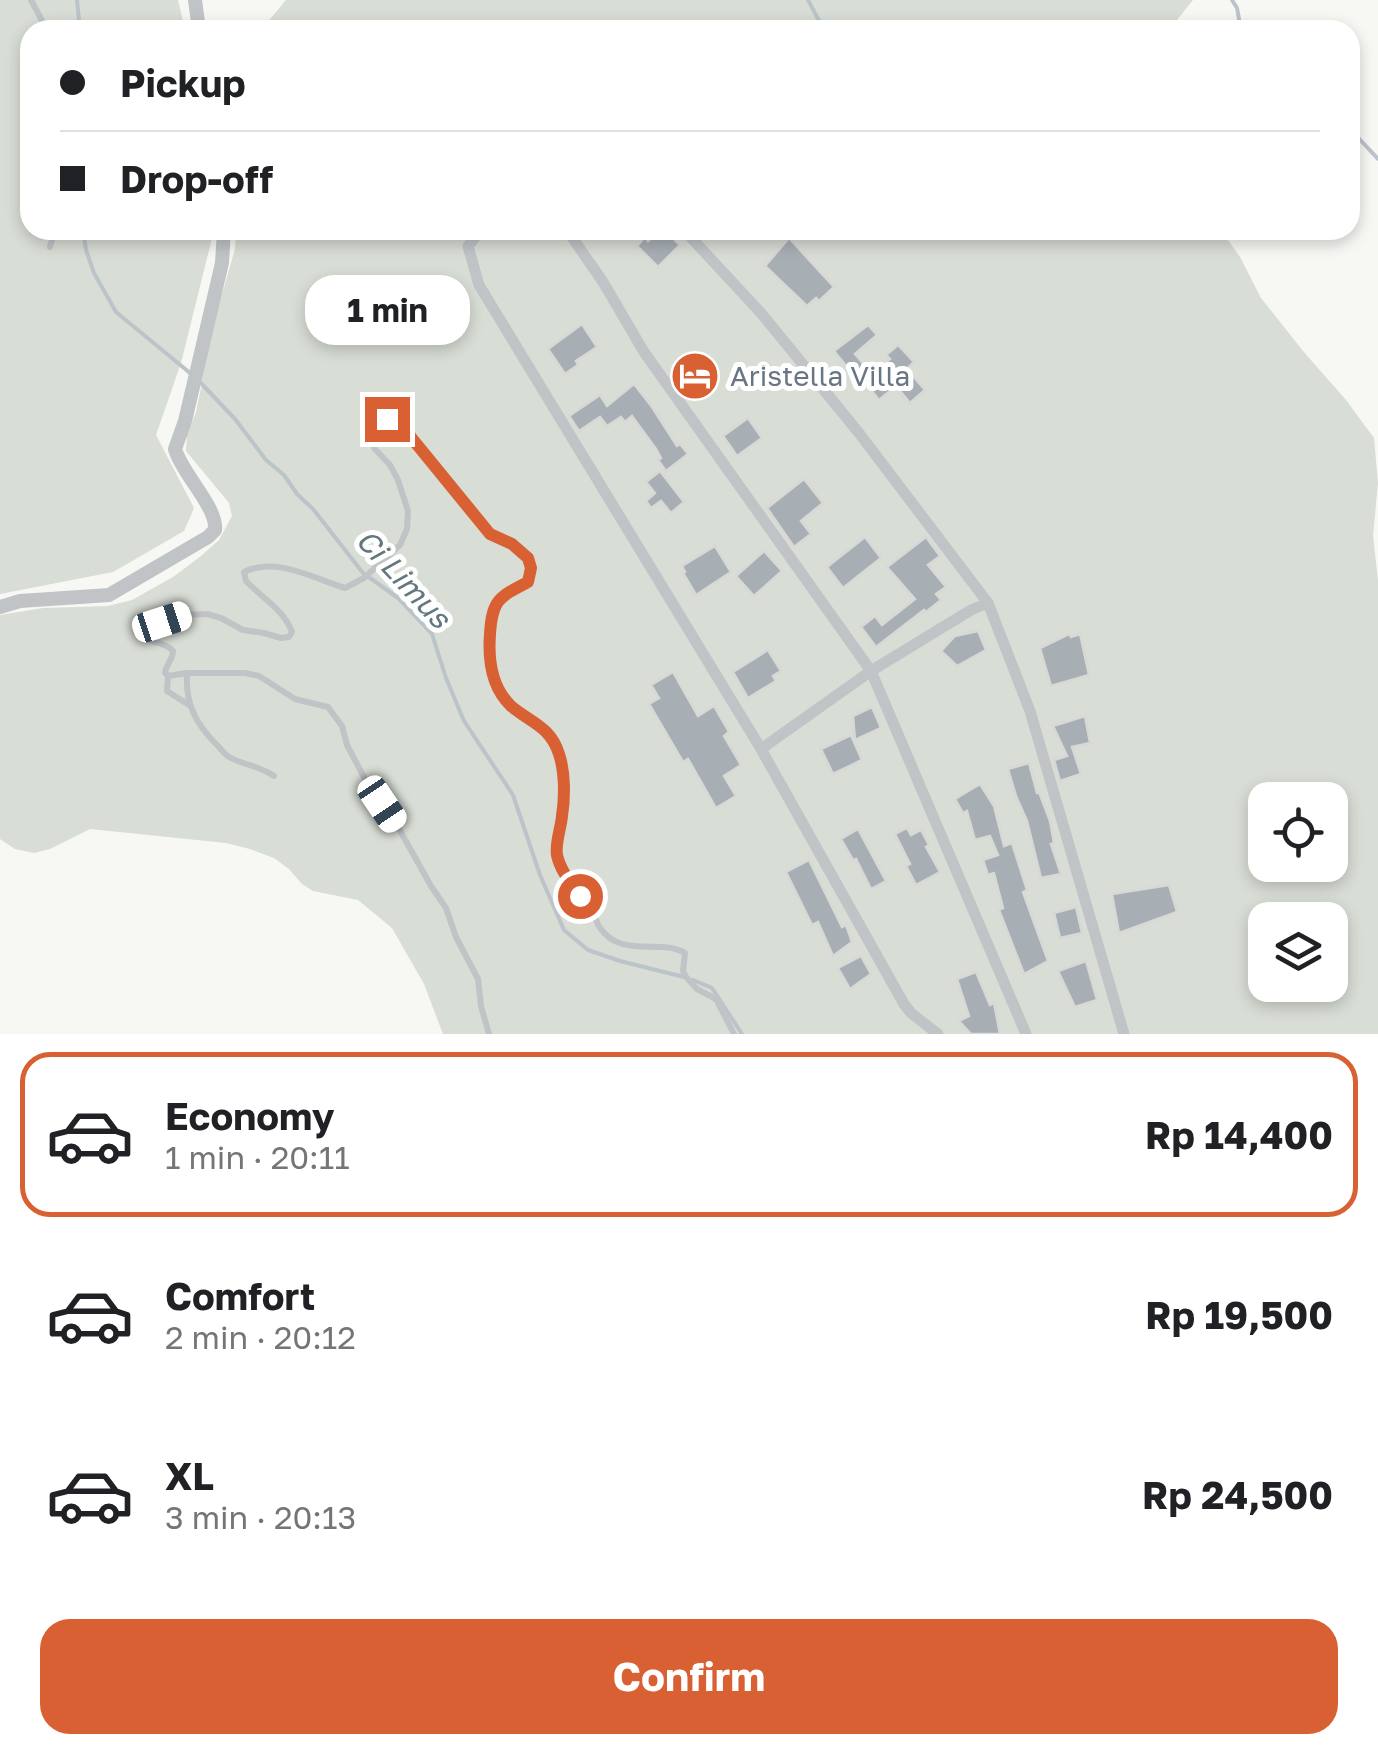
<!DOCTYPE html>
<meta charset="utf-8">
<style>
:root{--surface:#fff;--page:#f6f6f6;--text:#202124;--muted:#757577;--line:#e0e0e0;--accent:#d86033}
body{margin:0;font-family:"Golos Text",sans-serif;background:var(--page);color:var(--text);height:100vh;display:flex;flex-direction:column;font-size:38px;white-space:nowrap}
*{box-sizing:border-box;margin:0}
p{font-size:32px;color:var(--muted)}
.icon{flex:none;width:55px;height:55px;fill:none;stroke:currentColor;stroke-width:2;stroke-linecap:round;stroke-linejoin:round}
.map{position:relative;height:1034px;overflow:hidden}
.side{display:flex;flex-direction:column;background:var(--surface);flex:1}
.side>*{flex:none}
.guide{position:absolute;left:20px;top:20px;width:1340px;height:220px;border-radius:30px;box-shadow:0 5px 15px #0003;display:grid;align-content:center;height:220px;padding:0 40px;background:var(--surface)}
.tools{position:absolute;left:1248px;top:782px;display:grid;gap:20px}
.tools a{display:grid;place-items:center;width:100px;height:100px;border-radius:20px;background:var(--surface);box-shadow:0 5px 15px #0003;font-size:50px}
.end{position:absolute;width:45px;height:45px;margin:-22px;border:12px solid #d86033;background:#fff;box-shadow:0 0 0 5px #fff}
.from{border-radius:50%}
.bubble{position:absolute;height:70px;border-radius:30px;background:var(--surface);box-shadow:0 5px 15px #0003;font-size:32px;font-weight:700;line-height:70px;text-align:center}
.car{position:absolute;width:30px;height:60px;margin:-30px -15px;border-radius:12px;box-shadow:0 0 8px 2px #0007;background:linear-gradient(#fff 24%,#345 0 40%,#fff 0 76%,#345 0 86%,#fff 0)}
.guide b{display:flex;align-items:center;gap:35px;height:95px;font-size:38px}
.guide b+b{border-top:2px solid var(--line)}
.guide i{width:25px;height:25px;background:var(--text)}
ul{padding:18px 0 0;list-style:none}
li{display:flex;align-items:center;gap:30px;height:165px;margin:0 20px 15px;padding:0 20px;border:5px solid transparent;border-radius:30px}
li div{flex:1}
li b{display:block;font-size:38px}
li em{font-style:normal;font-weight:700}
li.selected{border-color:var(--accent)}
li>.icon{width:90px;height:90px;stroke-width:1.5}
.primary-button{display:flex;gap:20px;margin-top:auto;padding:20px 40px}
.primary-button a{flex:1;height:115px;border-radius:30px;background:var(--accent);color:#fff;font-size:40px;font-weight:700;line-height:115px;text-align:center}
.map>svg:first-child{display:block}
.green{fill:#d8ddd5;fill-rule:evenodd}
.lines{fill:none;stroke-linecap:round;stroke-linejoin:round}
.stream{stroke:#bbc4c9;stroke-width:4}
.building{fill:#a8afb4;stroke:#d8d8d6;stroke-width:2.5}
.service{stroke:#c0c4c7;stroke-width:6}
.minor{stroke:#c0c4c7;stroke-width:11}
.tertiary{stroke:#c0c4c7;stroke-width:14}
.route{stroke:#d86033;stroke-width:12}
.labels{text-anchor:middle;stroke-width:10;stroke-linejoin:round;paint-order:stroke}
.poi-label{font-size:28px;fill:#687683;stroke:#fff;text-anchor:start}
.water-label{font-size:30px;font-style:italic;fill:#63777f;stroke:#fff}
</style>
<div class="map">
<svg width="1378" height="1034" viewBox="0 0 1378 1034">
<rect width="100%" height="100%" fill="#f7f7f4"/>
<g class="green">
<path d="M0 0H178L185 30H30V230H214L181 363 156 435 194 508 184 531 113 572 0 594Z"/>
<path d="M286 0H1193L1169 30H261Z"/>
<path d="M236 230H1221L1240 257 1261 298 1303 351 1346 400 1374 438 1378 483 1373 535 1378 581V1034H443L424 984 392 928 358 900 313 891 302 884 289 869 274 858 250 849 226 843 90 829 50 849 34 853 15 849 0 839V615L43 608 108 606 132 600 173 577 201 556 219 540 232 516 229 503 186 451 187 435 196 412 202 383 204 344 215 319 235 249ZM1265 800H1330V865H1265ZM1265 920H1330V985H1265Z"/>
</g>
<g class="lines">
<g class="stream">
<path d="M77 0 80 30"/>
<path d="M808 0 824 30"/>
<path d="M1232 0 1237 8 1241 30"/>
<path d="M1350 129 1378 159"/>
<path d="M83 230 86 250 94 273 116 312 190 373"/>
<path d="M197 379 235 419 266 460 284 475 297 494 313 509 363 573 398 598 432 634 446 678 464 721 513 795 540 875 564 930 588 950 620 961 684 977"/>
<path d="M693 980 712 988 742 1034"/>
</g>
</g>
<g class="building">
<path d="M659 230H665L680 245 658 267 637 246 645 237 648 241Z"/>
<path d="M789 238 834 287 819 301 816 298 807 306 765 266Z"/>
<path d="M582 324 597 347 576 361 578 365 565 374 548 349Z"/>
<path d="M868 325 877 335 855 354 872 374 890 359 886 355 898 345 914 362 907 369 925 390 910 403 896 386 879 400 868 386 865 389 834 351Z"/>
<path d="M634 384 652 407 677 446 680 444 688 454 666 471 658 460 661 458 656 449 632 416 625 422 621 417 607 426 600 417 579 431 569 416 600 395 607 406Z"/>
<path d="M748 418 762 438 737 456 723 436Z"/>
<path d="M660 471 684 502 671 513 661 501 651 508 646 501 655 493 646 482Z"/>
<path d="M804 479 823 503 801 521 811 534 794 547 767 508Z"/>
<path d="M865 537 881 558 843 588 827 567Z"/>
<path d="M926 537 940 556 928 565 946 587 936 594 941 600 926 612 924 610 876 647 861 627 875 616 882 625 915 599 887 567Z"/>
<path d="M715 546 731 572 696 595 683 573 685 572 682 566Z"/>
<path d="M764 551 782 571 754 596 736 576Z"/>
<path d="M978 631 986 650 957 666 941 651 955 636Z"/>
<path d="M1069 634 1071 637 1080 634 1089 675 1051 686 1040 648Z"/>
<path d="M768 650 781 671 773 676 776 681 748 698 733 672Z"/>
<path d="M673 672 698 716 714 706 729 732 724 736 741 765 724 776 736 796 716 808 688 759 683 762 649 704 659 698 651 685Z"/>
<path d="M872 707 881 728 855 740 853 716Z"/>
<path d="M1085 716 1090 743 1072 747 1081 774 1060 781 1054 760 1067 756 1053 726Z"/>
<path d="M851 735 862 760 833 774 821 749Z"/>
<path d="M1029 763 1037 793 1039 792 1050 821 1054 843 1051 844 1061 874 1041 878 1027 821 1016 796 1008 769Z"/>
<path d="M980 784 994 806 1004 846 1012 843 1027 890 1023 892 1048 961 1024 974 999 910 1003 908 994 873 988 875 983 860 998 855 990 836 975 840 967 811 963 813 955 799Z"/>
<path d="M907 828 911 835 921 830 929 845 926 847 940 872 916 885 906 866 910 864 895 834Z"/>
<path d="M858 829 886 881 871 889 856 859 853 860 841 839Z"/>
<path d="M809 860 842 927 846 925 852 942 833 956 818 922 812 925 786 872Z"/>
<path d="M1169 885 1177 912 1119 933 1112 894Z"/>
<path d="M1076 907 1082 933 1060 938 1054 913Z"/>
<path d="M861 956 871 974 850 989 838 968Z"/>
<path d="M1086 961 1097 1000 1075 1007 1058 971Z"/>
<path d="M976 972 990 1005 994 1003 1000 1034H971L959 1021 969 1016 957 979Z"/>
</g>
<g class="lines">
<g class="service">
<path d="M31 0 47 30"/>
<path d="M50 247 55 230"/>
<path d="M187 673C185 704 196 724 217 745 221 749 224 754 229 757 243 765 260 766 274 776"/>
<path d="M168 676 167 691 189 705"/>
<path d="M489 1034 481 1006 478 979 456 937 446 908 431 886 398 827 366 781 347 745 342 726 328 707 295 699 259 676 245 673H187L168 676 165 673C166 665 173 659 173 651 166 642 153 644 145 637L148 629 162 622 182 615 207 614 221 618 243 630 264 633 281 638 289 637 292 632C284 610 262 598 246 581L244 572C276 556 315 579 345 588L364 578 400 545 407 529 408 511 398 480 390 465 374 448 373 427C389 412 401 418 410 436L490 534 513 544 528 559 531 568 528 582C516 589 497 596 492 610 482 635 490 685 509 704 530 724 552 726 561 758 565 774 564 794 563 811 562 825 555 843 558 856 564 880 583 894 594 915 597 920 596 923 600 928 622 959 660 938 685 953L683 971 686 977 697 989 716 999 734 1034"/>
</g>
<g class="minor">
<path d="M485 230 478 234 468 246 479 285 761 749"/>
<path d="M567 230 603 282 644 352 871 671 1026 1034"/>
<path d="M684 230 761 313 859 433 988 603 1030 711 1124 1034"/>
<path d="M938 1034 911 1013 904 1004 761 749 871 671 971 610 988 603"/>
</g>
<g class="tertiary">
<path d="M195 0 199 30"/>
<path d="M0 607 20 601 109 595 208 537 215 530C218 508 182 474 175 449L185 421 222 263 224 230"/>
</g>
</g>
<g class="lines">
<path class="route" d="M387 419C401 419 404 424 410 436L490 534 512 544 528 558 531 568 528 582C499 597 492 600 490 634 488 660 491 687 511 706 531 723 550 726 559 754 565 772 565 797 562 816 561 828 555 843 557 855 560 870 571 883 580 896"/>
</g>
<defs>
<g id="hotel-disc" transform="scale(2.5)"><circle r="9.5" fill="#d86033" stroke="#fff"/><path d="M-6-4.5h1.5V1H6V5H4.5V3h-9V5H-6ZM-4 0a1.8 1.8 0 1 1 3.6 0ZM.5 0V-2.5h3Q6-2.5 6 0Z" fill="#fff"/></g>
</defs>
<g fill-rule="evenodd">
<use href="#hotel-disc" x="695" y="376"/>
</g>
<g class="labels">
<g class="poi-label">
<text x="730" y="386">Aristella Villa</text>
</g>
<g class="water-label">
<text transform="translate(403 579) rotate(47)" y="10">Ci Limus</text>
</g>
</g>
</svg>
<div class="tools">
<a><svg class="icon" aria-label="locate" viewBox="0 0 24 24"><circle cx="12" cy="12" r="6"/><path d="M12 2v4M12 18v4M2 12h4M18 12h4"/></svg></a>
<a><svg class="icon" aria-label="layers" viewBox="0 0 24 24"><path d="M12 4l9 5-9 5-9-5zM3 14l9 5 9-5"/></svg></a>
</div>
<i class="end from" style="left:580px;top:896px"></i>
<i class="end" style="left:387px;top:419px"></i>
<div class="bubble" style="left:305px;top:275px;width:165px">1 min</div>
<i class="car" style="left:162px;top:622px;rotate:72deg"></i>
<i class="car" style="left:382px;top:804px;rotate:146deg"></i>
<div class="guide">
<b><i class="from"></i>Pickup</b>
<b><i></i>Drop-off</b>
</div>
</div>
<section class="side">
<ul>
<li class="selected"><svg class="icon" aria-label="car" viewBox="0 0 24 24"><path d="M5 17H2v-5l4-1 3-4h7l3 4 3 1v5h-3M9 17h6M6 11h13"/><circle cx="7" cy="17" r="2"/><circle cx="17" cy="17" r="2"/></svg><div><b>Economy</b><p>1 min · 20:11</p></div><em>Rp 14,400</em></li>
<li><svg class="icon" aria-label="car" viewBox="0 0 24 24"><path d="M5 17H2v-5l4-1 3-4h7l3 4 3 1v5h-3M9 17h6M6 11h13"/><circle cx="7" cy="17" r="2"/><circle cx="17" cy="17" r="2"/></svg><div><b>Comfort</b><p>2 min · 20:12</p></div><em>Rp 19,500</em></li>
<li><svg class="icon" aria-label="car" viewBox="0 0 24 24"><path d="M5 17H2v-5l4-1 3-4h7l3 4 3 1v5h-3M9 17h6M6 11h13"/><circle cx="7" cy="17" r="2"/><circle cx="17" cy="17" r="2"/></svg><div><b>XL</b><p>3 min · 20:13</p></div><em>Rp 24,500</em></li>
</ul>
<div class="primary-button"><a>Confirm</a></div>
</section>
